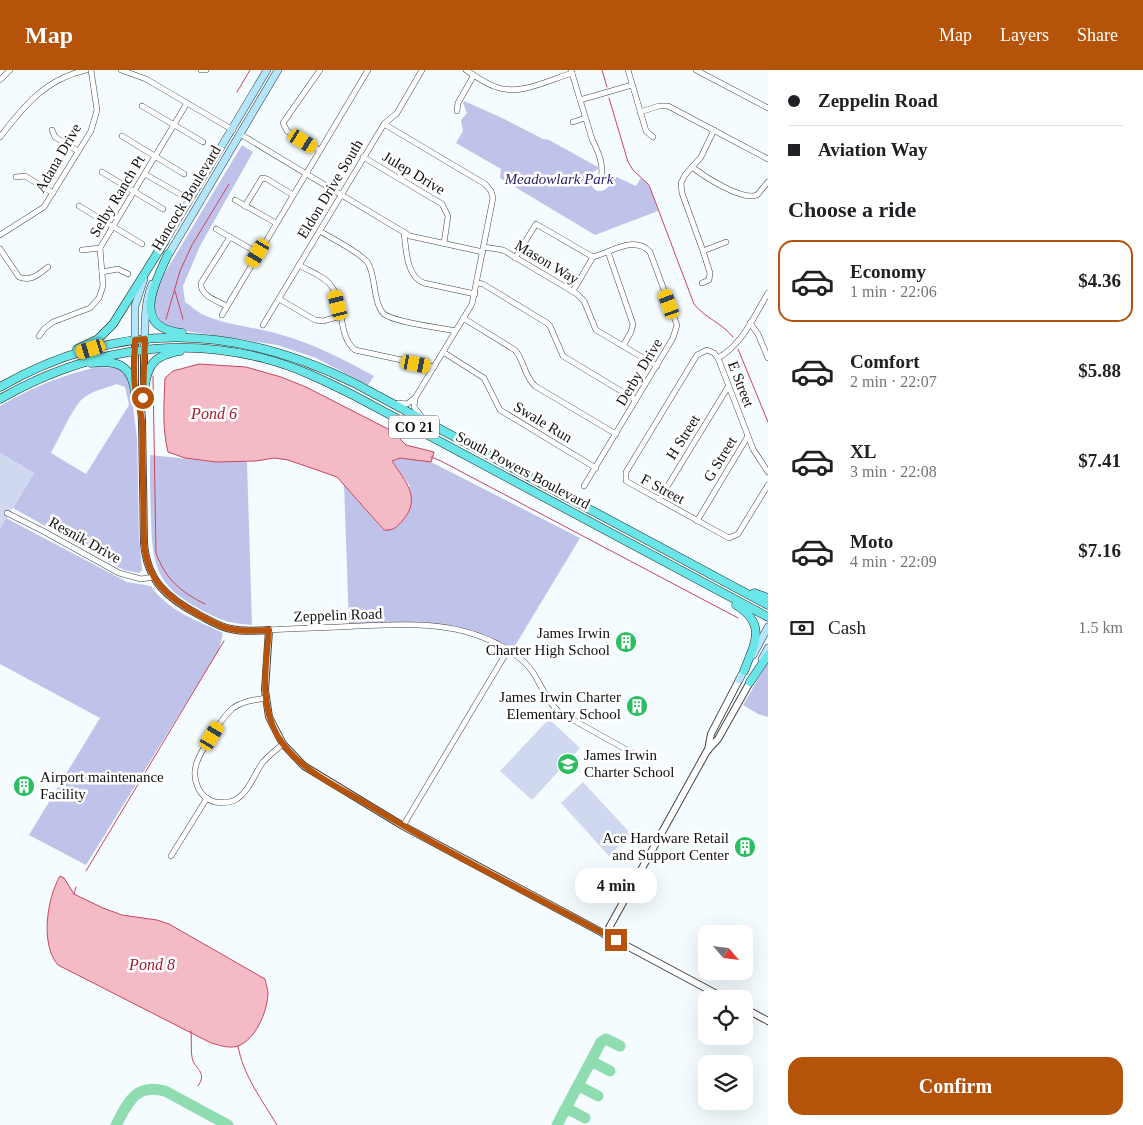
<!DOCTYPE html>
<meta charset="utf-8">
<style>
:root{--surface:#fff;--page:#f6f6f6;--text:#202124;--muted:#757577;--line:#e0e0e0;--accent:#b45309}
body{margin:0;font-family:Georgia,serif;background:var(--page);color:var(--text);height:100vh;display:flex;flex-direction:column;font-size:19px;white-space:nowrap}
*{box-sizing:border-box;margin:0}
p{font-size:16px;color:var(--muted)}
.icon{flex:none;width:28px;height:28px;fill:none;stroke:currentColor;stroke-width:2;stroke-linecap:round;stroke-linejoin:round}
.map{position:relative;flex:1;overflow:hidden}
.sheet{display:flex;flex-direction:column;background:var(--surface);width:375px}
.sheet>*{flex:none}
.banner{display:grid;align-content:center;height:110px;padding:0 20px;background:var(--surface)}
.needle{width:32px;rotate:118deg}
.fabs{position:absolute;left:698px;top:855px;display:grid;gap:10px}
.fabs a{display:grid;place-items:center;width:55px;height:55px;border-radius:10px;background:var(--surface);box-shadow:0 5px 20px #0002;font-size:25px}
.end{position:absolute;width:22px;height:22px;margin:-11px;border:6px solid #b45309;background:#fff;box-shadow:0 0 0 2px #fff}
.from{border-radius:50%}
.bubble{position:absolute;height:35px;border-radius:15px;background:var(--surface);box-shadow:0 5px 20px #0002;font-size:16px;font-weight:800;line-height:35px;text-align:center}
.car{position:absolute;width:15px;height:30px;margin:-15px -8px;border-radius:6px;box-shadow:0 0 4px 1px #0007;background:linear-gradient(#f5c518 24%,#345 0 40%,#f5c518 0 76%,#345 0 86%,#f5c518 0)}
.banner b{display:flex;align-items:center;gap:18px;height:48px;font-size:19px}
.banner b+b{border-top:1px solid var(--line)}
.banner i{width:12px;height:12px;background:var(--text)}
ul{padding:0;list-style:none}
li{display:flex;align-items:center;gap:15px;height:82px;margin:0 10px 8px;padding:0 10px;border:2px solid transparent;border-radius:15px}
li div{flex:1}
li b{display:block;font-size:19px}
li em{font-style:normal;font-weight:800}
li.on{border-color:var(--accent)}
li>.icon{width:45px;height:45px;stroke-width:1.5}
h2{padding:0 20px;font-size:22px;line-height:60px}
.pay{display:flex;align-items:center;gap:12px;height:55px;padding:0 20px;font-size:19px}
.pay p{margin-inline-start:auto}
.cta{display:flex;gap:10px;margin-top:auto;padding:10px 20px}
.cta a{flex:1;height:58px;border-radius:15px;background:var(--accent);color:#fff;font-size:20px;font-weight:800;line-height:58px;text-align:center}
header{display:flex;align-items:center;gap:30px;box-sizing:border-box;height:70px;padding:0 25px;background:var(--accent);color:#fff}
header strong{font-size:24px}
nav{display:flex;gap:28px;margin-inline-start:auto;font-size:18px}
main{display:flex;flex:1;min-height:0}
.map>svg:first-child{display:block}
.green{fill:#bfc3e9;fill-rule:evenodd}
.pitch{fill:#d0d8f0}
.water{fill:#f4bbc7;stroke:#c9455c}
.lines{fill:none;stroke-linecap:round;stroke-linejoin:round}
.stream{stroke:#c9455c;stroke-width:1}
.taxiway{stroke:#90dcb1;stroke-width:11}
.minor-casing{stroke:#444;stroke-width:6}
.tertiary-casing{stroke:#444;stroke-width:8}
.secondary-casing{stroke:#333;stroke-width:8}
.trunk-casing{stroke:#222;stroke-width:9}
.minor{stroke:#fff;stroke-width:5}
.tertiary{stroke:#fff;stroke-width:6}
.secondary{stroke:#b3e5fc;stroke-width:7}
.trunk{stroke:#6ae6e8;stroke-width:8}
.route{stroke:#b45309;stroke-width:6}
.labels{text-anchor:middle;stroke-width:5;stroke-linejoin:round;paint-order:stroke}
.shield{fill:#fff;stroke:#585858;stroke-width:1}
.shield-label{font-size:14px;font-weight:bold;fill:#111}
.street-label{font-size:15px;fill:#111;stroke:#fff}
.park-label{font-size:15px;font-style:italic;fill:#312268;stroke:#fff}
.poi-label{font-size:15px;fill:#111;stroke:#fff;text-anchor:end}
.water-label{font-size:16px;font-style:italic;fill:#a01d2f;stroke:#fff}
</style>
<header>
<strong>Map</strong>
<nav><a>Map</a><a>Layers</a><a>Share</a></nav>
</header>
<main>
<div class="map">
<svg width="768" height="1055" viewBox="0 0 768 1055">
<rect width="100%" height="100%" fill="#f5fcff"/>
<g class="green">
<path d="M464 31 502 48 543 69 549 70 598 97V99L592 103C588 110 590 117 597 121 608 122 612 114 610 104L636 116 641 108C652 115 654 130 658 141L595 165 500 108 501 99 456 73 463 61 461 50 467 43 463 33Z"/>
<path d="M242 75 253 82 200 176 183 216 185 232C191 236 197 242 204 245 228 256 257 257 282 265 315 274 344 290 374 306L368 315 316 288 277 275 173 259 156 250 154 229 157 216Z"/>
<path d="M97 297 118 298 122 300 130 313 137 368 139 467 142 500 139 503 124 500 13 438 34 403 0 383V336C33 317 60 306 97 297ZM117 314 125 317 129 335 86 404 51 383C57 372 74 336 82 329 92 321 105 318 117 314Z"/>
<path d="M150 385 216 392H247L252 555C227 553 220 550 198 538 155 515 152 492 151 446 150 426 150 406 150 385Z"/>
<path d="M400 388 431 392 580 468 513 579 479 565 432 555 349 554 344 414 383 460 410 416 392 391Z"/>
<path d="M6 448 127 512 151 516C168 541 196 550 223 563L219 580 86 795 29 765 100 648 0 594V459Z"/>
<path d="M768 592V647L758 644 743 635Z"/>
</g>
<g class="pitch">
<path d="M0 383 34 403 0 459Z"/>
<path d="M549 649 580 678 532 730 500 701Z"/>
<path d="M583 712 631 764 609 786 561 733Z"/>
</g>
<g class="water">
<path d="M199 294 246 297 281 307 306 317 392 361 406 375 434 382 431 392 400 388 392 391C405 411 422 428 403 450 397 457 393 461 384 460L337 407 288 390 274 388 256 391 216 392 185 388 168 382C162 358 164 333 165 308L173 301Z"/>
<path d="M60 806 64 808 74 824 103 838 122 845 157 850 169 854 265 909C266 914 268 920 268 924 267 942 256 969 238 976 229 979 219 975 211 973L58 895C40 875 47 828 60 806Z"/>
</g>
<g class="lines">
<g class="stream">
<path d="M602 0 607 17"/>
<path d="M237 22 250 0"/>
<path d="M609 28 628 92 633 100 649 115 694 234C705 248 722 253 733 267"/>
<path d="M175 221 183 249"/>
<path d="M166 249 180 201 192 175 229 114"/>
<path d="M738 279 768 352"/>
<path d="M153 306 156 483C166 510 181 522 205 534"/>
<path d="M431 387 441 391 738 548"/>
<path d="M86 801 224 571"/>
<path d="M74 824 76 817"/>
<path d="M191 961C192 970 190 982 193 991 197 1000 207 1003 198 1016"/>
<path d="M238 976C243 1005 262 1030 277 1055"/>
</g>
<g class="taxiway">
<path d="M589 995 595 993 610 1001"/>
<path d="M576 1019 581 1017 598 1026"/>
<path d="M564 1041 570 1040 585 1048"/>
<path d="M116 1055C128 1033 135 1013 165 1021L228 1055"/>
<path d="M557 1055 601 972 606 969 620 976"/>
</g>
<g class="minor-casing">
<g id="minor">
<path d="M121 0 146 9 233 60"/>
<path d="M201 0H206"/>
<path d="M466 0C475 6 486 14 496 17 520 26 549 10 572 3"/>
<path d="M571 0 592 69C599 83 604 95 601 110"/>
<path d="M628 0 646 61 653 67"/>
<path d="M696 0 768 38"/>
<path d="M0 10 10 0"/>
<path d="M580 30 632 15"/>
<path d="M142 36 203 72"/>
<path d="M457 41 458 33 474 5"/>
<path d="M640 42 659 36H668L768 89"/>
<path d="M573 52 585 48"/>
<path d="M384 54 485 114 491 121 493 128 472 234 415 328 407 334 398 333"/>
<path d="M52 60 55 67 78 81"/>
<path d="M240 64 410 166 483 182"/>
<path d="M122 66 184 104"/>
<path d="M0 67C24 36 45 9 86 0"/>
<path d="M319 80 287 61 283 53 320 0"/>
<path d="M363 87 442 134 448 146 444 173"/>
<path d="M692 97C705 107 742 131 757 125L768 112"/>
<path d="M102 102 163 139"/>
<path d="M145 104 190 130"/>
<path d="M16 107 25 106 53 123"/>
<path d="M235 130 276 153"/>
<path d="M79 136 142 174"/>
<path d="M245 136 262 108 267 109 293 125"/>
<path d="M216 159 258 183"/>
<path d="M320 161C332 169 360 182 368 193 376 206 373 234 384 244 393 252 442 258 455 261"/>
<path d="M404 162C406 178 406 207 424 213L475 224"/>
<path d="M0 165 44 137 91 61 97 40 91 0"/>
<path d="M484 177 503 180 577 224 584 231 596 260 657 296"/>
<path d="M0 179 19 207C31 212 39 204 48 197"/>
<path d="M82 180 100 178"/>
<path d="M703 181 682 123 681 113 685 105 701 87 714 60"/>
<path d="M608 182 633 254 631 262 623 276"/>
<path d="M515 188 536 154 593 187C611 182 635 165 650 182L677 255 673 268 584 416"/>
<path d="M299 195C309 201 326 207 332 217 345 235 337 265 355 280L434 297"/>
<path d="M102 202 118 199 128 204"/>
<path d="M477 213 483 214 547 253 550 256 563 286 636 330"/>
<path d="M702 213 709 210 710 203 703 181 726 172"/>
<path d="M573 221 593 187"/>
<path d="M279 229 315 250 323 251 341 246"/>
<path d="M227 236C217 231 200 226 201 213L230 167"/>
<path d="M222 245 368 0"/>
<path d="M463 248 515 280C524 290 524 306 535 316L616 364"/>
<path d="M750 253 758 264 768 288"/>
<path d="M263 255 384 54 397 43 422 0"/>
<path d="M39 266 44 259 53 252 90 238 99 228 103 216 100 178 187 33"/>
<path d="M443 282 484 308 500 340 596 398"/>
<path d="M718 288 714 283 707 280 697 285 626 402V411L729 468 738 464 768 415"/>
<path d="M718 288 753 379 768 402"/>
<path d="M718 288C743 274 754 246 768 223"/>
<path d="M415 328 414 337 421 346"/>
<path d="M659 430 728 317"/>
<path d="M7 443 43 461 119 503 141 509 154 507"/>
<path d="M697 451 748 366"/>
<path d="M269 560C298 558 328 558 357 556 417 554 472 550 522 590 539 604 542 627 559 642L643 689"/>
<path d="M266 628C254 630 243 631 233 638 223 646 199 683 196 695 192 710 199 728 215 732 222 733 230 733 237 729 250 720 254 704 263 692 269 685 276 680 283 674"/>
<path d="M403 756 508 580"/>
<path d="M171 786 207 728"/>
</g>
</g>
<g class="tertiary-casing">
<g id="tertiary">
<path d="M135 270V322L141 336 142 351 144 473C147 511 167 528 199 545 209 550 219 557 231 559 243 562 256 561 269 560L265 620 269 647 283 674 304 696 403 756 726 929"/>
<path d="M144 313V280"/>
<path d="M708 680 711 664 739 610"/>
<path d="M605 865 707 681 718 669 750 612"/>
<path d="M744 938 768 951"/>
</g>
</g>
<g class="secondary-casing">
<g id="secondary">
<path d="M162 176 267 0"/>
<path d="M166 189 278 0"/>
<path d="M135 270V236L144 209"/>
<path d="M144 280C146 257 143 236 152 214"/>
<path d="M753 585 768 557"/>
<path d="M762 589 768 578"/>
<path d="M739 610 746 597"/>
</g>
</g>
<g class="trunk-casing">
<g id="trunk">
<path d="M168 184C155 214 130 258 182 263"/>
<path d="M77 279 98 269 113 254 165 171"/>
<path d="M91 293C117 290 131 294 135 322"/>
<path d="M0 317C119 249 235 254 356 314L768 535"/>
<path d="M0 329C82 282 173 264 266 289 297 297 325 311 353 325L768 547"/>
<path d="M143 329C147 300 148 286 180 281"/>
<path d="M754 523 768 528"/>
<path d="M736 535C767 554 755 573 744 601"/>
<path d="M750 612 768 585"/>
</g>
</g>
<use href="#minor" class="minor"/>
<use href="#tertiary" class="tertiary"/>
<use href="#secondary" class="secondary"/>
<use href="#trunk" class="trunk"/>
</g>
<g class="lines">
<path class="route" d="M143 328 145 269 135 270C135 287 132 307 136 323 138 333 141 341 142 351L144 473C147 511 168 528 199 545 209 550 219 557 231 559 243 562 256 561 269 560 266 594 259 633 277 665 297 700 339 717 372 737 451 785 534 826 616 870"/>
</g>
<defs>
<g id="building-disc" transform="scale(1.125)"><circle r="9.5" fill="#2cbd63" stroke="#fff"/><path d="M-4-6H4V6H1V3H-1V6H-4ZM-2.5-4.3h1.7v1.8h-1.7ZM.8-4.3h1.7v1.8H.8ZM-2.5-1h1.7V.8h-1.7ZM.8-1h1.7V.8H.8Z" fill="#fff"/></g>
<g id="school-disc" transform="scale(1.125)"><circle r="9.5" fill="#2cbd63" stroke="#fff"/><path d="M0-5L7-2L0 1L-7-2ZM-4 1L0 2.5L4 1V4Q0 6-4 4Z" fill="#fff"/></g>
</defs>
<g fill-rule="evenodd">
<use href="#building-disc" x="626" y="572"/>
<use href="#building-disc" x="637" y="636"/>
<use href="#school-disc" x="568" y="694"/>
<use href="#building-disc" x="24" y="716"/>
<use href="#building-disc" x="745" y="777"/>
</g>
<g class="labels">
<rect class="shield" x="389" y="345.5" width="50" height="23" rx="4"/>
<g class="shield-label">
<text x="414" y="362">CO 21</text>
</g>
<g class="street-label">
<text transform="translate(58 88) rotate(-60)" y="5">Adana Drive</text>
<text transform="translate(414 103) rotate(31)" y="5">Julep Drive</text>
<text transform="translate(330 119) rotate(-59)" y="5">Eldon Drive South</text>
<text transform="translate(117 126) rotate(-59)" y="5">Selby Ranch Pt</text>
<text transform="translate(186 128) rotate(-59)" y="5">Hancock Boulevard</text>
<text transform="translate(547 192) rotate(31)" y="5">Mason Way</text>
<text transform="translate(639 302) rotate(-59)" y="5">Derby Drive</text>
<text transform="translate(741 314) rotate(69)" y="5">E Street</text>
<text transform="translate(543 352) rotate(31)" y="5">Swale Run</text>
<text transform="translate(683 367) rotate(-58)" y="5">H Street</text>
<text transform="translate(720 389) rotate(-59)" y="5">G Street</text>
<text transform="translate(523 400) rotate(28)" y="5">South Powers Boulevard</text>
<text transform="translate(663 419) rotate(28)" y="5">F Street</text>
<text transform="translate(85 470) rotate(29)" y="5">Resnik Drive</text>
<text transform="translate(338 545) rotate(-2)" y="5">Zeppelin Road</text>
</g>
<g class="park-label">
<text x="559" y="114">Meadowlark Park</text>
</g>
<g class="poi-label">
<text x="610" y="568">James Irwin<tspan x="610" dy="17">Charter High School</tspan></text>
<text x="621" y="632">James Irwin Charter<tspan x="621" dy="17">Elementary School</tspan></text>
<text x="584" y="690" text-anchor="start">James Irwin<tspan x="584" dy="17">Charter School</tspan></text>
<text x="40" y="712" text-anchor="start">Airport maintenance<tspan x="40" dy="17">Facility</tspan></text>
<text x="729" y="773">Ace Hardware Retail<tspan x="729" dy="17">and Support Center</tspan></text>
</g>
<g class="water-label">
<text x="214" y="349">Pond 6</text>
<text x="152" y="900">Pond 8</text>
</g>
</g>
</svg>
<div class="fabs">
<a><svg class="needle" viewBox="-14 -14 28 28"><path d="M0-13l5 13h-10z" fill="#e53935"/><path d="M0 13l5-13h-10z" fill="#757577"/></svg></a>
<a><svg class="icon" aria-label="locate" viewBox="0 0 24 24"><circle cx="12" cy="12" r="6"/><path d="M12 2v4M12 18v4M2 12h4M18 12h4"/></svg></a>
<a><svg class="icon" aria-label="layers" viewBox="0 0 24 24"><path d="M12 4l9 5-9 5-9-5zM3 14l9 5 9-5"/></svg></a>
</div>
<i class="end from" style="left:143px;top:328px"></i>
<i class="end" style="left:616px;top:870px"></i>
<div class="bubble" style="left:575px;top:798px;width:82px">4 min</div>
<i class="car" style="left:303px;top:71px;rotate:121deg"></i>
<i class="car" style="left:258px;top:183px;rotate:211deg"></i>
<i class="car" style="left:669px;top:234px;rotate:340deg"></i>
<i class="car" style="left:338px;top:235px;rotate:346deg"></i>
<i class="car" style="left:91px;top:279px;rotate:253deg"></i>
<i class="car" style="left:416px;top:294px;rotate:101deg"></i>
<i class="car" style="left:212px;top:666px;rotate:31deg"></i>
</div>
<section class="sheet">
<div class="banner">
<b><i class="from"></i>Zeppelin Road</b>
<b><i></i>Aviation Way</b>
</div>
<h2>Choose a ride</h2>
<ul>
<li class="on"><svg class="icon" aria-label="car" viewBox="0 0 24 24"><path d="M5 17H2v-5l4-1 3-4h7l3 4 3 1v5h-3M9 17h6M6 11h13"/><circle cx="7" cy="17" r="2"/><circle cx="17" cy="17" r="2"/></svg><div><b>Economy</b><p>1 min · 22:06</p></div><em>$4.36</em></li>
<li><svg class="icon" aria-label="car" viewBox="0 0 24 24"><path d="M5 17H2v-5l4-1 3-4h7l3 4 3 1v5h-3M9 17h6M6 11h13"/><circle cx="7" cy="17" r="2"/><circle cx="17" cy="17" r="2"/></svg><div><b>Comfort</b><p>2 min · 22:07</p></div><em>$5.88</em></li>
<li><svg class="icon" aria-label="car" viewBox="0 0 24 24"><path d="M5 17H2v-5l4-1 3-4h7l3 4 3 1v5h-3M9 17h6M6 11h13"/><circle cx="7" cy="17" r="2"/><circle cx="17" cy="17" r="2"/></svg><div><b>XL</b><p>3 min · 22:08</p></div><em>$7.41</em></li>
<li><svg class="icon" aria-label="car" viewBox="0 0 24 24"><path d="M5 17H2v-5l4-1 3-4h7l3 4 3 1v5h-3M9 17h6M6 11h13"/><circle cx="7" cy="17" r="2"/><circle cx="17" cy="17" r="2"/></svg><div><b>Moto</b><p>4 min · 22:09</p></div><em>$7.16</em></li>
</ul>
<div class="pay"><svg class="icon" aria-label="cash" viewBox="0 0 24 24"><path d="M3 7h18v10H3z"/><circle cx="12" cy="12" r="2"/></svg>Cash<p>1.5 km</p></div>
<div class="cta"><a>Confirm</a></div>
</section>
</main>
